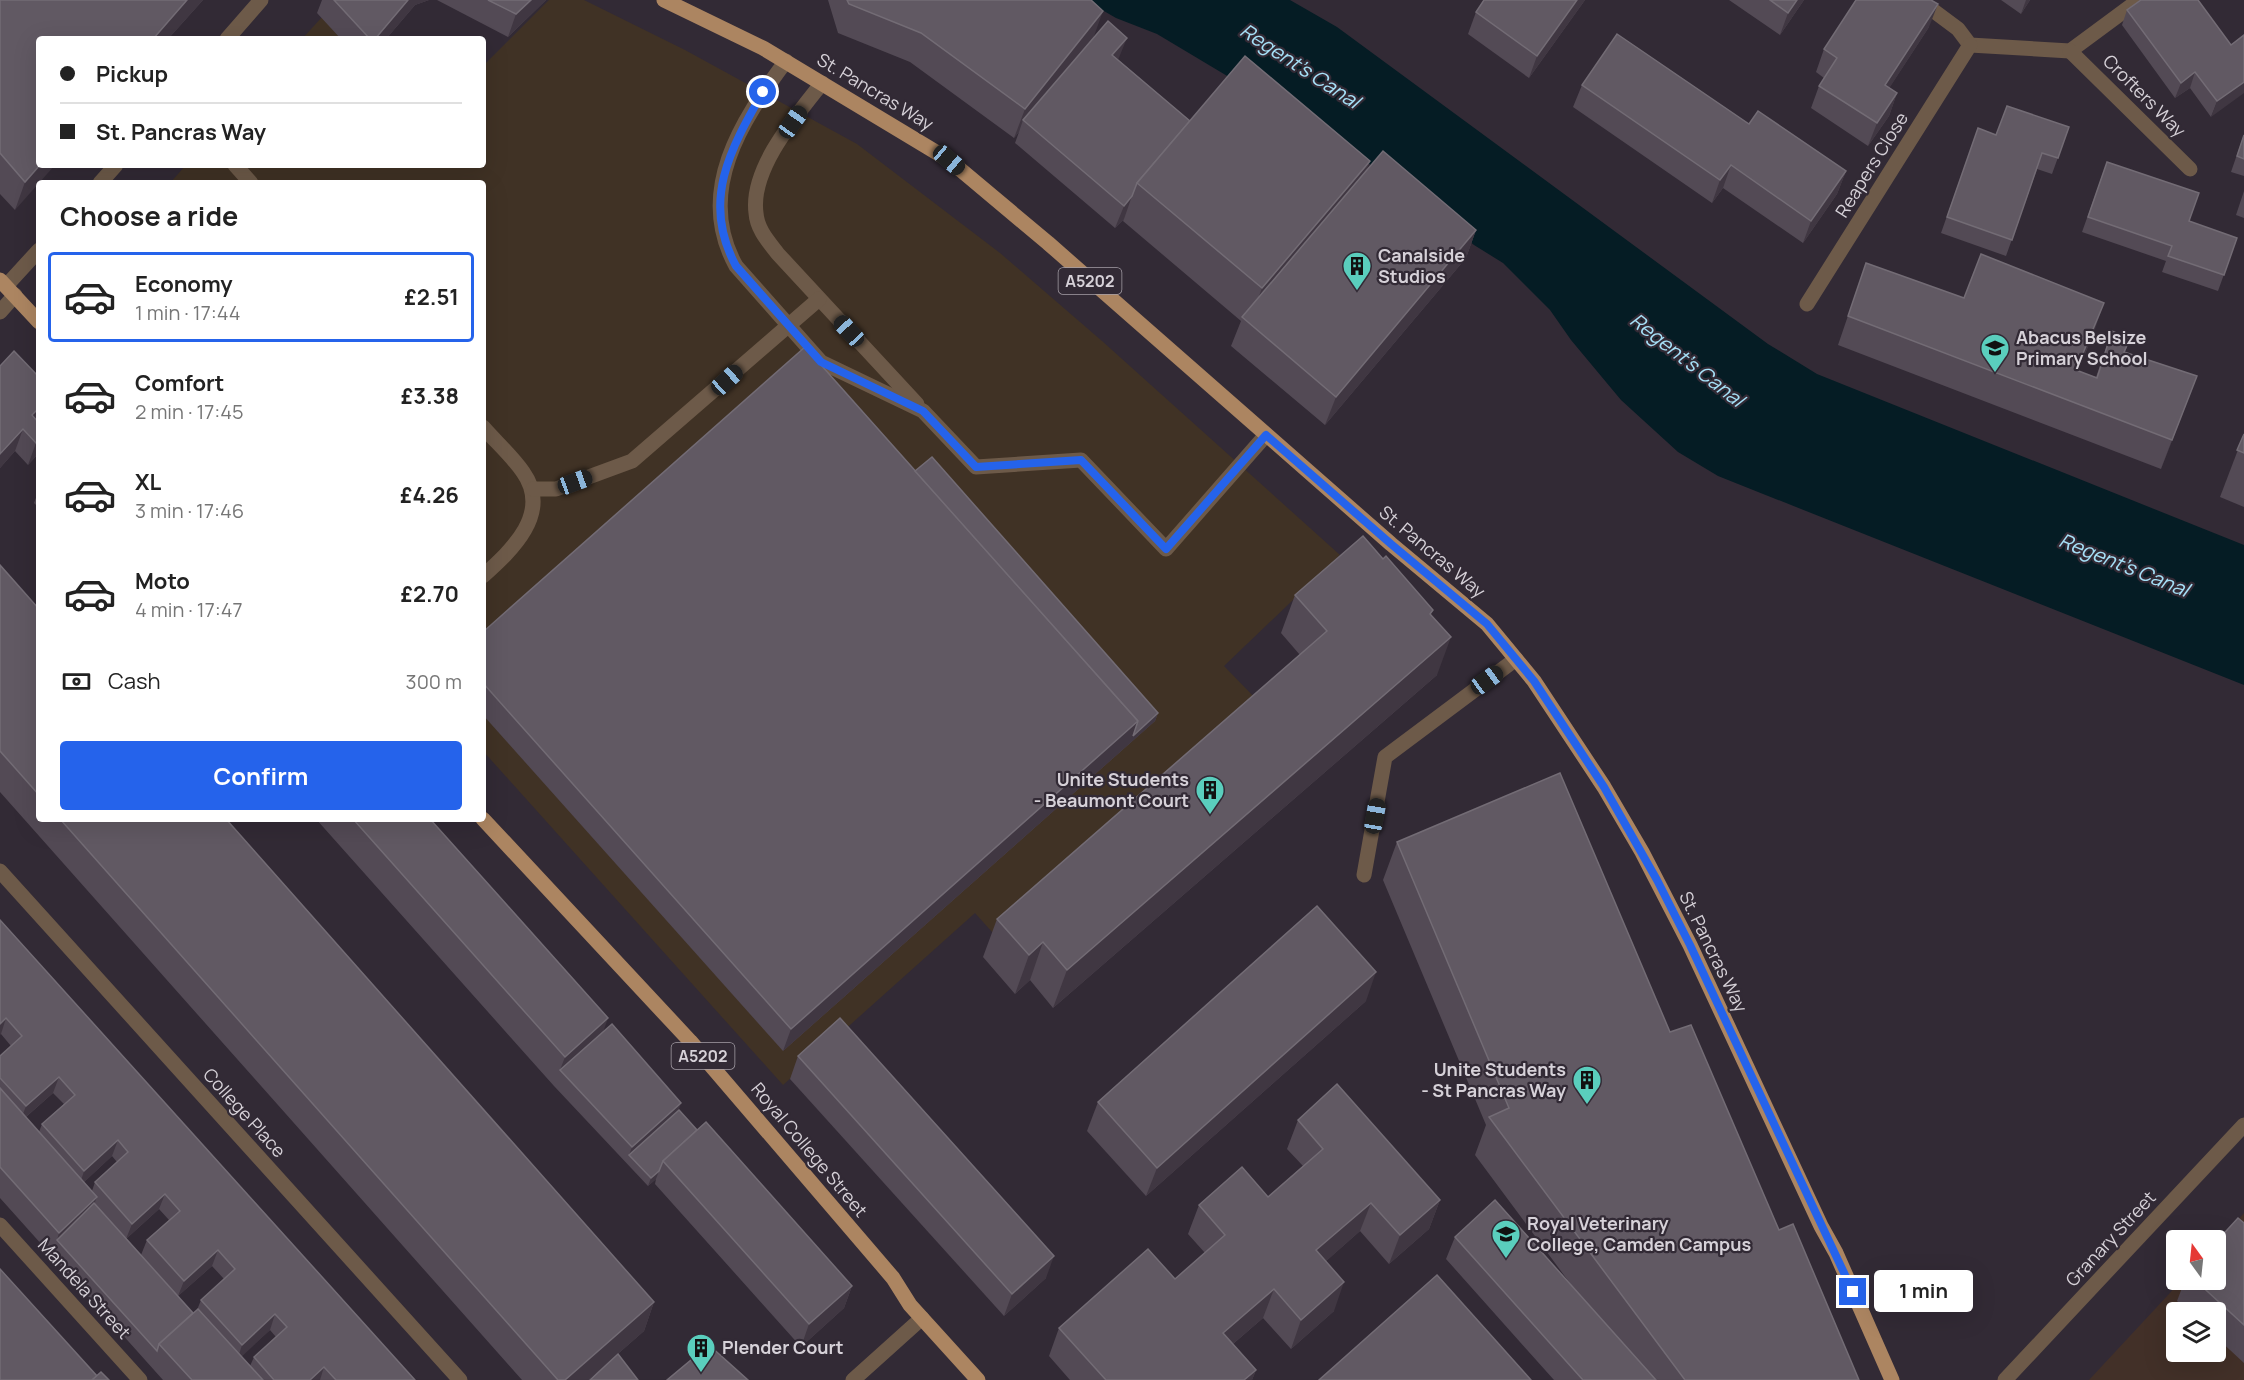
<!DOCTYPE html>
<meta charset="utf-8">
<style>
:root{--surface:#fff;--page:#f2f2f2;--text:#222;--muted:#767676;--line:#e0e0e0;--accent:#2563eb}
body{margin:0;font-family:Manrope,sans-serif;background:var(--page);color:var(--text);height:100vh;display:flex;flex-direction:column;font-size:22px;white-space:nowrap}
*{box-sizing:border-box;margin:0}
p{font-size:20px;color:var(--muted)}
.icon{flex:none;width:33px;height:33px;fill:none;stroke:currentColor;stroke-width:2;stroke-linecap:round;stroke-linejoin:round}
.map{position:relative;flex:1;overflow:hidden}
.drawer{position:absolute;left:36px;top:180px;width:450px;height:642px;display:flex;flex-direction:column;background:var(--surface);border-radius:6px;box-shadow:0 6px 24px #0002}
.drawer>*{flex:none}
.banner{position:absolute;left:36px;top:36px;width:450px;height:132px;border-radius:6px;box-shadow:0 6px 24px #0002;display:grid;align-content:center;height:132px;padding:0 24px;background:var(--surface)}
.needle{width:39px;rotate:345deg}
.tools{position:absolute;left:2166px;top:1230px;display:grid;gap:12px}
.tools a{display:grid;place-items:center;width:60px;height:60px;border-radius:6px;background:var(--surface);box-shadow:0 6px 24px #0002;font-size:30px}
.end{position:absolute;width:27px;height:27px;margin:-14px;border:8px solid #2563eb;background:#fff;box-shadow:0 0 0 3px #fff}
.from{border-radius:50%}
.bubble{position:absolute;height:42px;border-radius:6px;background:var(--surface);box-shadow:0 6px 24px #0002;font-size:20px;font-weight:700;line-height:42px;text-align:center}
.car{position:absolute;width:18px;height:36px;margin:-18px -9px;border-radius:8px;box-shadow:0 0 4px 2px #0007;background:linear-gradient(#222 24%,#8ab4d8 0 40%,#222 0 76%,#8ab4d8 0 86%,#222 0)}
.banner b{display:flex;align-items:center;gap:21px;height:57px;font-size:22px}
.banner b+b{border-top:2px solid var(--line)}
.banner i{width:15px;height:15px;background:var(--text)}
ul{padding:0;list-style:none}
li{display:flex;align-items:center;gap:18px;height:90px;margin:0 12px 9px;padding:0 12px;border:3px solid transparent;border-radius:6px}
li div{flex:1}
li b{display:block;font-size:22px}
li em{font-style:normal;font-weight:700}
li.current{border-color:var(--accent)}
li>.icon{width:54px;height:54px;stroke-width:1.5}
h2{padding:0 24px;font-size:27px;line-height:72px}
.pay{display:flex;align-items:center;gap:15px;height:66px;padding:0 24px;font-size:22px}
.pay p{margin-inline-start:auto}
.action{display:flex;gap:12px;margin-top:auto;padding:12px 24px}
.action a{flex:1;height:69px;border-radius:6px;background:var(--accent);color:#fff;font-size:24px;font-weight:700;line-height:69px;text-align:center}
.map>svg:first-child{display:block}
.commercial{fill:#403225}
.medical{fill:#423028;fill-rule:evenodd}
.water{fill:#051c24}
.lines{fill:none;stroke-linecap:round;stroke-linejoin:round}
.minor{stroke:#6d5a49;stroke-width:15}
.major{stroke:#ac8561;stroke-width:15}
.wall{fill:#534a55;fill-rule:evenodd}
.shaded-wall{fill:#403742}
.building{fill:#615963;stroke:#736c75;stroke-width:1.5}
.route{stroke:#2563eb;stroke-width:8}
.labels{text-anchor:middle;stroke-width:4.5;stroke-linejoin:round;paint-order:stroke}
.shield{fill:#322a35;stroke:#a59fa7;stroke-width:1.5}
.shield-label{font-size:16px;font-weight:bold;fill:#d6d1d8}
.street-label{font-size:18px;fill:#d6d1d8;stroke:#322a35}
.poi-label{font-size:18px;font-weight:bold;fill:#d6d1d8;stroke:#322a35;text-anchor:start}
.water-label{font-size:20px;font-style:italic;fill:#a6e0f7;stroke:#322a35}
</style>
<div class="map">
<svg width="2244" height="1380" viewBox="0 0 2244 1380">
<rect width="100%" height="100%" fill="#322a35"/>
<g class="commercial">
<path d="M549 0H584L685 50 857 144 1000 253 1102 341 1340 555 1224 666 1257 700 1236 721 993 933 975 913 783 1085 483 751V183H170L186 165H483V66Z"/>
<path d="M323 16 344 39H302Z"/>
</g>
<path class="medical" d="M2244 1213V1380H2089L2182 1280H2216V1244ZM2176 1312H2216V1352H2176Z"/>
<path class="water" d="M1085 0H1290L1337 27 1768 344 1817 374 2244 545V685L1718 476 1678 452 1621 400 1571 340 1550 310 1503 263 1474 245 1378 169 1326 139 1301 120 1157 34 1116 18Z"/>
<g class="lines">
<g class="minor">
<path d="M1919 0 1958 29 1970 45 2070 51 2139 0"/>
<path d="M227 39 261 0"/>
<path d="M2070 51 2190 169"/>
<path d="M786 61C741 121 695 192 736 266L821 362 923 411 976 467 1081 460 1166 549 1266 435"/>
<path d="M822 83C796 116 750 169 756 213 757 229 768 241 778 254L917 404"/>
<path d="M235 165 251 183"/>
<path d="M100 183 116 165"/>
<path d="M6 286 39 250"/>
<path d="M1807 304 1970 45"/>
<path d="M0 312 15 295"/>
<path d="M483 427C496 442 512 456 523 472 552 513 512 550 483 576"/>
<path d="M533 489H556L632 461 819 299"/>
<path d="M0 871 460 1380"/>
<path d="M1364 875 1385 757 1516 659"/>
<path d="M0 1225 140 1380"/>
<path d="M853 1380 922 1318"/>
<path d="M2005 1380 2244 1125"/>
</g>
<g class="major">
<path d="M664 0 763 48 949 160 1048 243 1391 544 1487 624 1534 681 1604 787 1642 852 1690 945 1821 1226 1836 1253 1892 1380"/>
<path d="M0 280 39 322"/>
<path d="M483 819 690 1041 893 1278 910 1305 978 1380"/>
</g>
</g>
<g class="wall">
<path d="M0 0H203L168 39H39V165L15 210 0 194Z"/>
<path d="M322 0H429L415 5 386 39H341L317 13Z"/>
<path d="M437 0H546L508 37Z"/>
<path d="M828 0H1091L1093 38 1190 121 1366 170 1476 230 1466 258 1325 425 1231 346 1241 321 1123 221 1124 219 1115 228 1015 143 1019 132 1014 138 910 62 838 33Z"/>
<path d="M1484 0H1585L1529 78 1468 34 1476 12Z"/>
<path d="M1729 0H1804L1780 35Z"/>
<path d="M2001 0H2030L2021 14Z"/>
<path d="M2127 10 2231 45 2244 35 2211 117 2190 88 2175 98 2122 25Z"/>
<path d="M1929 27 1889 88 1897 93 1889 116 1868 146 1811 108 1819 86 1824 78 1816 72 1824 49Z"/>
<path d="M1582 85 1749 124 1846 171 1837 194 1803 243 1723 188 1712 203 1573 107Z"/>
<path d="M2069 127 2052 174 2037 169 2006 256 1941 233 1978 128 1996 135Z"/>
<path d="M2244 134V176L2231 172Z"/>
<path d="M2107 162 2189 221 2237 238 2218 291 2162 272 2166 261 2082 232Z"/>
<path d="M2244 191V218L2236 215Z"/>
<path d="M1866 263 1964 298 2094 332 2078 371 2096 377 2112 331 2130 339 2125 352 2197 376 2161 469 1838 345Z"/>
<path d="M0 366 39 377V453L28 465 15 451 0 468Z"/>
<path d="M2244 434V507L2220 497Z"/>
<path d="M915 471 1158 713 1155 721 783 1051 483 715V632Z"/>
<path d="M39 490V508L34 503Z"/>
<path d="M0 565 39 609V819H226L654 1302 644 1331 588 1380H522L0 792Z"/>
<path d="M1295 595 1432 615 1437 675 1053 1008 1030 980 1015 994 983 957 997 919 1300 655 1281 633Z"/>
<path d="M316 819H430L603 1031 697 1130 852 1286 844 1308 801 1347 655 1184 656 1179 648 1186 554 1086Z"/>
<path d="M1397 842 1670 1032 1779 1230 1859 1380H1554L1446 1259 1455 1237 1575 1290 1475 1155 1486 1125 1383 880Z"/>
<path d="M0 920 415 1380H163L0 1198V1056L11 1046 1 1034ZM53 1093 64 1104 42 1124 39 1132 26 1117ZM112 1156 117 1162 95 1182 92 1191 84 1182ZM159 1209 169 1220 147 1240 141 1255 178 1296 212 1266 224 1279 201 1300 197 1310 193 1313 126 1239ZM270 1330 276 1337 254 1357 250 1366 241 1356Z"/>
<path d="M1366 1001 1146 1196 1087 1131 1098 1102Z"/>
<path d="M798 1056 1046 1278 1004 1316 790 1079Z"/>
<path d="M1298 1120 1440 1200 1429 1229 1389 1264 1360 1231 1326 1261 1334 1311 1291 1349 1263 1318 1233 1344 1256 1370 1252 1380H1070L1049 1356 1059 1328 1175 1279 1205 1253 1188 1234 1199 1205 1268 1197 1303 1166 1287 1149Z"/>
<path d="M2244 1223V1363L2216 1337V1312H2189L2177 1301 2185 1280H2216Z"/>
</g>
<g class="shaded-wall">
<path d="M187 0H203L168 39H153Z"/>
<path d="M408 0H429L415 5 386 39H375Z"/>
<path d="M531 0H546L508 37 516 14Z"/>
<path d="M1577 0H1585L1529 78 1537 56Z"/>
<path d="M1797 0H1804L1780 35 1788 13Z"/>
<path d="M2026 0H2030L2021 14Z"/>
<path d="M1938 4 1929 27 1877 107 1885 85Z"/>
<path d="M1103 11 1093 39 1023 120 1019 132 1014 138 1025 109Z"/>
<path d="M1127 38 1118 60 1112 55Z"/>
<path d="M2195 72 2190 88 2175 98 2181 83Z"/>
<path d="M2244 82V93L2211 117 2217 101Z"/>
<path d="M1897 93 1889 116 1868 146 1877 123Z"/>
<path d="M1370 161 1356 199 1249 323 1262 288Z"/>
<path d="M40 165H55L15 210 25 182Z"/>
<path d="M1731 165 1723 188 1712 203 1720 180Z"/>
<path d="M1846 171 1837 194 1803 243 1811 221Z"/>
<path d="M1132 196 1124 219 1115 228 1124 206Z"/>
<path d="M1476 230 1466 258 1325 425 1336 397Z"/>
<path d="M2104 303 2094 332 2066 399 2076 370Z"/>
<path d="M2197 376 2186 405 2161 469 2172 440Z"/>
<path d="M39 408V422L32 415Z"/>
<path d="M23 429 15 451 0 468V454Z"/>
<path d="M39 440 38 454 28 465 36 443Z"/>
<path d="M1451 637 1437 675 1053 1008 1067 970Z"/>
<path d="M1158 713 1155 721 783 1051 791 1029 1138 721Z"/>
<path d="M1043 942 1030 980 1015 994 1029 955Z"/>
<path d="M1376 972 1366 1001 1146 1196 1157 1168Z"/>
<path d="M6 1018 1 1034 0 1035V1024Z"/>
<path d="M608 1018 598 1047 560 1070 565 1057Z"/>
<path d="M59 1077 53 1093 20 1122 26 1106Z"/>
<path d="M681 1103 676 1118 629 1155 632 1147Z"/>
<path d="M118 1140 112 1156 79 1187 84 1171Z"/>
<path d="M659 1171 656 1179 648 1186 651 1178Z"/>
<path d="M165 1194 159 1209 126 1239 132 1224Z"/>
<path d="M97 1197 88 1219 57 1240 59 1233Z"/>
<path d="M1440 1200 1429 1229 1389 1264 1400 1235Z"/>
<path d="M1371 1203 1360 1231 1306 1279 1316 1250Z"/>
<path d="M218 1250 212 1266 178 1296 184 1281Z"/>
<path d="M1054 1256 1046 1278 1004 1316 1012 1294Z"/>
<path d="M1344 1282 1334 1311 1291 1349 1301 1320Z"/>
<path d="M852 1286 844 1308 801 1347 809 1324Z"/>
<path d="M1274 1289 1263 1318 1213 1361 1223 1333Z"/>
<path d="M654 1302 644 1331 588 1380H565Z"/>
<path d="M275 1314 270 1330 237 1361 242 1345Z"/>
<path d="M324 1367 320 1380H310Z"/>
<path d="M1256 1370 1252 1380H1244Z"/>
</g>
<g class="building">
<path d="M0 0H187L153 39H39V165H40L25 182 0 153Z"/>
<path d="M334 0H408L375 39H370Z"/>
<path d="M488 0H531L516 14Z"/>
<path d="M847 0H1091L1103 11 1025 109 921 33 849 4Z"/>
<path d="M1484 0H1577L1537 56 1476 12Z"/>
<path d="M1770 0H1797L1788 13Z"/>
<path d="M1856 0H1931L1938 4 1885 85 1897 93 1877 123 1819 86 1837 58 1824 49Z"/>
<path d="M2141 0H2198L2231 45 2244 35V82L2217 101 2195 72 2181 83 2127 10Z"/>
<path d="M1108 21 1127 38 1112 55 1190 121 1137 183 1132 196 1124 206 1023 120Z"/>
<path d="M1617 34 1749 124 1758 111 1846 171 1811 221 1731 165 1720 180 1582 85Z"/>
<path d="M1245 56 1370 161 1262 288 1137 183Z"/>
<path d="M2007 106 2069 127 2058 158 2042 153 2012 240 1947 217 1978 128 1996 135Z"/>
<path d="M2244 135V159L2237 156Z"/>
<path d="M1383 151 1476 230 1336 397 1242 317Z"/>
<path d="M2107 162 2199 193 2189 221 2237 238 2224 275 2168 256 2172 246 2088 217Z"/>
<path d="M1981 254 2104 303 2076 370 2097 378 2112 331 2130 339 2124 352 2197 376 2172 440 1848 316 1866 263 1964 298Z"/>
<path d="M805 347 1138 721 791 1029 483 683V632Z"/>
<path d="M14 351 39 377V408L32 415 39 423V440L36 443 23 429 0 454V366Z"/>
<path d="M2244 434V453L2237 450Z"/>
<path d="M932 457 1158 713 1133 736 1138 721 915 471Z"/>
<path d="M1363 536 1383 559 1386 556 1433 610 1430 614 1451 637 1067 970 1043 942 1029 955 997 919 1327 631 1295 595Z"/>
<path d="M0 565 39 609V795L0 751Z"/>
<path d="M1560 773 1670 1032 1691 1025 1779 1230 1793 1224 1859 1380H1685L1489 1117 1509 1108 1397 842Z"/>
<path d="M60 819H226L654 1302 565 1380H558Z"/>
<path d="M353 819H430L608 1018 565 1057Z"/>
<path d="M1317 906 1376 972 1157 1168 1098 1102Z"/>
<path d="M0 920 415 1380H336L324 1367 310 1380H274L254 1357 287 1327 275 1314 242 1345 201 1300 235 1269 226 1259 218 1250 184 1281 147 1240 180 1211 165 1194 132 1224 95 1182 128 1152 118 1140 84 1171 42 1124 75 1095 59 1077 26 1106 0 1078V1056L22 1036 6 1018 0 1024Z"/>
<path d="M840 1018 1054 1256 1012 1294 798 1056Z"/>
<path d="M612 1024 681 1103 632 1147 560 1070Z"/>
<path d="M1337 1084 1440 1200 1400 1235 1371 1203 1316 1250 1344 1282 1301 1320 1274 1289 1223 1333 1256 1370 1244 1380H1106L1059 1328 1148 1249 1175 1279 1225 1235 1199 1205 1242 1167 1268 1197 1323 1149 1298 1120Z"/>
<path d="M0 1088 97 1197 59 1233 0 1167Z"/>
<path d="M679 1110 697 1130 663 1161 659 1171 651 1178 629 1155Z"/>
<path d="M706 1122 852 1286 809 1324 663 1161Z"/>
<path d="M1495 1200 1656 1380H1583L1455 1237Z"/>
<path d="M94 1203 193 1313 159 1344 157 1351 57 1240Z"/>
<path d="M2238 1218 2244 1223V1325L2195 1280H2216V1242Z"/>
<path d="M0 1269 97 1376 92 1380H0Z"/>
<path d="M1437 1275 1531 1380H1319Z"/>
<path d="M198 1309 263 1380H192L159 1344Z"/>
<path d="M709 1345 748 1380H667Z"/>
<path d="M618 1354 638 1380H590Z"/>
<path d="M101 1372 109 1380H92Z"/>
</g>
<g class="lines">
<path class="route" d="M763 92C730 149 701 202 736 266L821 362 923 411 976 467 1081 460 1166 549 1266 435 1391 544 1487 624 1534 681 1604 787 1657 880 1690 945 1853 1292"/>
</g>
<defs>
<g id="building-pin" transform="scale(1.5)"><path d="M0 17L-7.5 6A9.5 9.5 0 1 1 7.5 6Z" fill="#5acebd" stroke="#322a35"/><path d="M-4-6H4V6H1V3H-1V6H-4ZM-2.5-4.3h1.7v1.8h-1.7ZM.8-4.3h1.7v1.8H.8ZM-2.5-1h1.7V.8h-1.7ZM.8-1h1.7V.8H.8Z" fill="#111"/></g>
<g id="school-pin" transform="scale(1.5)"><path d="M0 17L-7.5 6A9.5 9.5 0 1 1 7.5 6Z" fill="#5acebd" stroke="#322a35"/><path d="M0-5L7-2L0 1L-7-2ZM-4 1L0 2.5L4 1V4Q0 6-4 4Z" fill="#111"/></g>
<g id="university-pin" transform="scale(1.5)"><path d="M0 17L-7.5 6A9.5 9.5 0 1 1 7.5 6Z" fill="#5acebd" stroke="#322a35"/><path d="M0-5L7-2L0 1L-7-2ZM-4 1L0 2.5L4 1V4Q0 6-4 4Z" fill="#111"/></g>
</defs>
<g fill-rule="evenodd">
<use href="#building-pin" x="1357" y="266"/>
<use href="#school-pin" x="1995" y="348"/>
<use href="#building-pin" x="1210" y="790"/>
<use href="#building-pin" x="1587" y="1080"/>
<use href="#university-pin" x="1506" y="1234"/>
<use href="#building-pin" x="701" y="1348"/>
</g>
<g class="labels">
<g class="shield">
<rect x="1058.5" y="268" width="63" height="26" rx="4.5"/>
<rect x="671.5" y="1043" width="63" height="26" rx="4.5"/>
</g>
<g class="shield-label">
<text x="1090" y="287">A5202</text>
<text x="703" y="1062">A5202</text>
</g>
<g class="street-label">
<text transform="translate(875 92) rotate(31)" y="6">St. Pancras Way</text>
<text transform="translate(2144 96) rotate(45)" y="6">Crofters Way</text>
<text transform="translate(1872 165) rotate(-58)" y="6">Reapers Close</text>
<text transform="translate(1432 552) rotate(40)" y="6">St. Pancras Way</text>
<text transform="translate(1713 952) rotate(64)" y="6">St. Pancras Way</text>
<text transform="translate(244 1113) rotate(48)" y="6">College Place</text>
<text transform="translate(809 1150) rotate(50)" y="6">Royal College Street</text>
<text transform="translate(2111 1239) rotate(-47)" y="6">Granary Street</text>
<text transform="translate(84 1289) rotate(48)" y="6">Mandela Street</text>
</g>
<g class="poi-label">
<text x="1378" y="262">Canalside<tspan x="1378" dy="21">Studios</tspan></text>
<text x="2016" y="344">Abacus Belsize<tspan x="2016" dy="21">Primary School</tspan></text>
<text x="1189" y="786" text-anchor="end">Unite Students<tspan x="1189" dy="21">- Beaumont Court</tspan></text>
<text x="1566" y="1076" text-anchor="end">Unite Students<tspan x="1566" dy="21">- St Pancras Way</tspan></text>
<text x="1527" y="1230">Royal Veterinary<tspan x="1527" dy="21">College, Camden Campus</tspan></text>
<text x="722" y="1354">Plender Court</text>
</g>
<g class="water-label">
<text transform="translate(1300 66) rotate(33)" y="7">Regent's Canal</text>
<text transform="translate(1687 360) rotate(38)" y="7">Regent's Canal</text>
<text transform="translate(2124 565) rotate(22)" y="7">Regent's Canal</text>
</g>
</g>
</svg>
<div class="tools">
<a><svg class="needle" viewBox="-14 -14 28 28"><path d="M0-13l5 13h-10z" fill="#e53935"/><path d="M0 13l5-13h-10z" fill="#767676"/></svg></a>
<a><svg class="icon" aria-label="layers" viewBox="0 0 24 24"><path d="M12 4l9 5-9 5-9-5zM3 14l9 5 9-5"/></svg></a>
</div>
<i class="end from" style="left:763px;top:92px"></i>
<i class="end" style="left:1853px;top:1292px"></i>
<div class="bubble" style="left:1874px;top:1270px;width:99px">1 min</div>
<i class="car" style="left:793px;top:122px;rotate:35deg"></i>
<i class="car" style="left:949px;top:160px;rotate:130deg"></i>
<i class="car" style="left:849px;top:331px;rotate:317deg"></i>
<i class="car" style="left:727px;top:380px;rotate:48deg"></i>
<i class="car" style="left:575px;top:482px;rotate:70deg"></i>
<i class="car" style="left:1487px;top:680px;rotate:54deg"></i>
<i class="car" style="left:1375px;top:816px;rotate:10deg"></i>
<div class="banner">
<b><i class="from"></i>Pickup</b>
<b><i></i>St. Pancras Way</b>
</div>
<section class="drawer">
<h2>Choose a ride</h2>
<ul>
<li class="current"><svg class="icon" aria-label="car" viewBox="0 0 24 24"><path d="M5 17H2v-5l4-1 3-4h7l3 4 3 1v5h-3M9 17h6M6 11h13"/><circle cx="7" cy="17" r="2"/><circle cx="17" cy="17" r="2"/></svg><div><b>Economy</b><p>1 min · 17:44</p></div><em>£2.51</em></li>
<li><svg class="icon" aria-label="car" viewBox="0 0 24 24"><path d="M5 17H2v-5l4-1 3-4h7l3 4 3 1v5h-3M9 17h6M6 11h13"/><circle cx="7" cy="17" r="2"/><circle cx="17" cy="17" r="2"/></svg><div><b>Comfort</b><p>2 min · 17:45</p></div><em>£3.38</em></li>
<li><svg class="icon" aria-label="car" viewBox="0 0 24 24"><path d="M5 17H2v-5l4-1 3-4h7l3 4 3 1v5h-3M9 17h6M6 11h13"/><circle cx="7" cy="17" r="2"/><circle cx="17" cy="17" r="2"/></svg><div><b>XL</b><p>3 min · 17:46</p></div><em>£4.26</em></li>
<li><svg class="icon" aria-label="car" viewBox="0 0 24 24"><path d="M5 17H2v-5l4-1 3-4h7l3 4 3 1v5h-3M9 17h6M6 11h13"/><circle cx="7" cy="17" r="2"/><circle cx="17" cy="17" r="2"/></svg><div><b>Moto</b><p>4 min · 17:47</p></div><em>£2.70</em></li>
</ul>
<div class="pay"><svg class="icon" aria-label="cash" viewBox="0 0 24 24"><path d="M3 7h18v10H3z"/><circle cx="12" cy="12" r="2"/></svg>Cash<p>300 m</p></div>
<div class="action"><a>Confirm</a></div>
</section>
</div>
